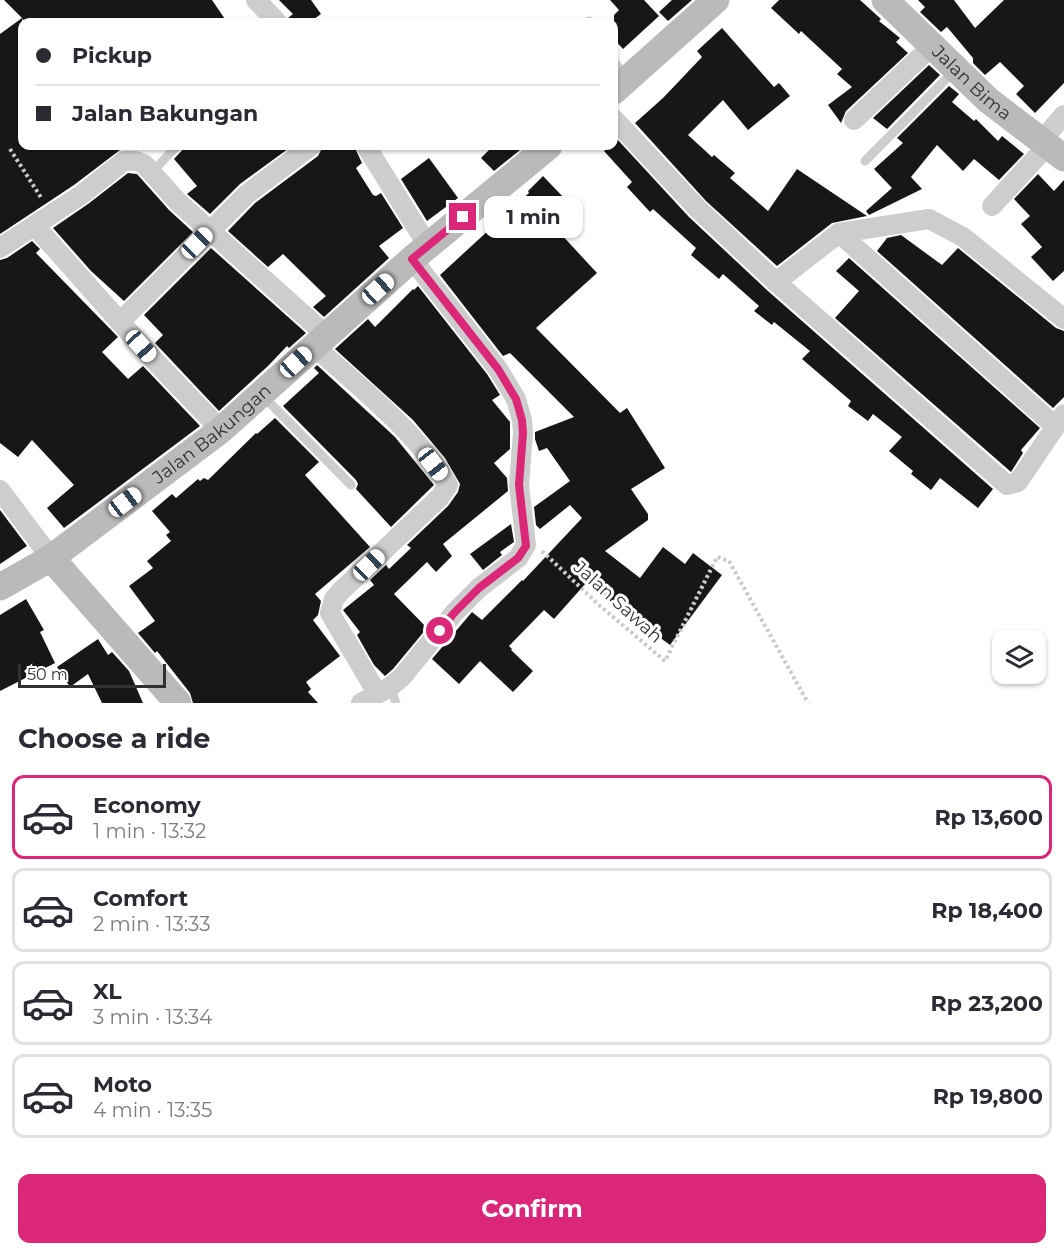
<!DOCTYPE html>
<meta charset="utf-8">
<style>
:root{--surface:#fff;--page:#f2f2f3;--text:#2b2b33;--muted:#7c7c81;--line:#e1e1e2;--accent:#db2777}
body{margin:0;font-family:Montserrat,sans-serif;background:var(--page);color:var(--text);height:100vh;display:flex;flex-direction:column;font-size:22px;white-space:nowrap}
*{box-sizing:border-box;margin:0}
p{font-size:20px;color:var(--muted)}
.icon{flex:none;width:33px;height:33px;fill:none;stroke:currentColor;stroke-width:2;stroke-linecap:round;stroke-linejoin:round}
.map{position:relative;height:703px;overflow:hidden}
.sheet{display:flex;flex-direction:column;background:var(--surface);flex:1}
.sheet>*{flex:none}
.banner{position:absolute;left:18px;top:18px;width:600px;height:132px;border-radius:12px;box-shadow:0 2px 4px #0004;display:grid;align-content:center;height:132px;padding:0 18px;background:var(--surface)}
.tools{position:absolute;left:992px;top:630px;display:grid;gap:12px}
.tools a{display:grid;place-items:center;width:54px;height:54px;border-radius:12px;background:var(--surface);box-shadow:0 2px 4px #0004;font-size:30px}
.scale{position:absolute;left:18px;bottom:15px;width:148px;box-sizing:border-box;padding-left:6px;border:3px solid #303030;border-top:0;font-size:16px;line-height:21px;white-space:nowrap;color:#303030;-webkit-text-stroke:4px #fff;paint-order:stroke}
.end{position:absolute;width:27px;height:27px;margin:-14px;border:8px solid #db2777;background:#fff;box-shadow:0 0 0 3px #fff}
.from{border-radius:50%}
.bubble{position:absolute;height:42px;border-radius:12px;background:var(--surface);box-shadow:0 2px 4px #0004;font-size:20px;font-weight:700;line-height:42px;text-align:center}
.car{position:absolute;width:18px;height:36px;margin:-18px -9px;border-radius:8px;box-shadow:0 0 4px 2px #0007;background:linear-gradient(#fff 24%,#345 0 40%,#fff 0 76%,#345 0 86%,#fff 0)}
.banner b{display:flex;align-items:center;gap:21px;height:57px;font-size:22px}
.banner b+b{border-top:2px solid var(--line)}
.banner i{width:15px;height:15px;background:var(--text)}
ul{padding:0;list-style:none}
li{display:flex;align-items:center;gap:18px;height:84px;margin:0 12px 9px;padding:0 6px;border:3px solid var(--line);border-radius:12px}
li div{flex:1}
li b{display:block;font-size:22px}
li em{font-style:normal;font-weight:700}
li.selected{border-color:var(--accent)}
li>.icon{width:54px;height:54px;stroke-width:1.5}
h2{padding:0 18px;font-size:27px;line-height:72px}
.button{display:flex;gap:12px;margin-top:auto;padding:12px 18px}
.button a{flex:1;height:69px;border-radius:12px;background:var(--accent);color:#fff;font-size:24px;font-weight:700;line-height:69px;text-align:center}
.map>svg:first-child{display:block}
.building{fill:#171717}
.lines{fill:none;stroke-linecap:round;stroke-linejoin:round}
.path{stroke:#cacaca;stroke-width:4;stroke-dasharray:3 3;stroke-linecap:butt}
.lane{stroke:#cdcdcd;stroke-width:9}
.street{stroke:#cdcdcd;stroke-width:20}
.secondary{stroke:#bababa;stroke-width:27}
.route{stroke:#db2777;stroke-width:8}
.labels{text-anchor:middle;stroke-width:6;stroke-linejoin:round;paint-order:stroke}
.street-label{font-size:18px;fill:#303030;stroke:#fff}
</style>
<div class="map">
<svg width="1064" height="703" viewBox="0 0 1064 703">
<rect width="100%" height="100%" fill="#fff"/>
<g class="building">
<path d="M4 0H212L227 22H26L22 19V146H117L120 150 74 185 0 234V34L22 18Z"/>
<path d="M279 0H311L321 14 310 22H289L288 18 293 14Z"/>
<path d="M610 0H644L659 16 623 49 614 39V15L619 10Z"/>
<path d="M672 0H692L668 21 659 12Z"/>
<path d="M779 0H860L881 19 879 21 900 38 896 42 908 53 846 111 841 123 828 105 852 87 837 74 842 69 801 31 799 34 771 8Z"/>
<path d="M918 0H954L975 28 1004 0H1064V83L1035 113 1016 94 1024 86 1000 62 985 75 973 63V58L947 27 941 32 920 12 925 7Z"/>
<path d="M722 28 774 87 779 83 790 96 748 130 723 100 688 135 712 157 714 155 735 173 730 178 768 211 797 169 867 216 832 223 777 266 706 201 635 123 663 98 702 57 697 51Z"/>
<path d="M929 65 940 75 887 129 873 118Z"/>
<path d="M949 86 959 94 952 102 974 121 976 119 998 141 1002 136 1024 154 999 180 974 159 963 171 937 145 911 177 922 189 869 215 866 211 892 188 874 169 903 143 897 138Z"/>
<path d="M617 139 689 217 768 291 993 489 978 508 940 478 931 490 911 474 913 471 889 451 902 437 873 414 868 421 848 406 851 401 802 359 810 351 774 322 772 325 754 311 759 306 723 274 719 279 691 255 696 248 653 209 650 212 627 187 632 182 604 151 610 146H614V142Z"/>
<path d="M186 146H292L240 184 210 214 187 194 197 186 174 159Z"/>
<path d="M323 146H354L362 163 356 168 373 195 376 196 381 193 403 228 379 246 389 258 324 317 313 307 326 296 283 254 268 267 228 231 255 203 318 156Z"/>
<path d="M493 146H525L494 171 481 158Z"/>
<path d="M429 158 458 198 427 221 401 179Z"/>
<path d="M128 173 137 174 169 210 193 232 124 301 91 271 53 228 88 204Z"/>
<path d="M1038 174 1054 191 1064 180V271L1053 281 1031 257 1042 247 1021 224 1030 216 1014 199Z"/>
<path d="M543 176 566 200 547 219 597 273 536 328 620 413 627 408 665 468 631 489 648 514V520L605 551 640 578 663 547 685 564 693 553 722 575 670 645 586 583 554 619 544 610 509 646 512 649 511 650 533 671 513 692 480 661 459 684 432 659 472 612 482 620 522 580 523 581 582 518 570 505 540 529 536 525 534 507 570 481 547 448 539 451 535 439V432L574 417 510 353 503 356 440 275 529 193 528 191Z"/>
<path d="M901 235 942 265 958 248 1056 328 1064 331V397L1053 408 877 251 887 238Z"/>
<path d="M32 241 40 249 36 253 118 337 102 352 128 379 143 366 200 426 64 528 47 508 74 485 32 440 18 457 0 443V260L7 258Z"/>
<path d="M211 248 306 333 289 348 287 346 268 366 219 411 155 343 163 335 144 315Z"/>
<path d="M849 258 1040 428 1021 450 1023 453 1011 472 835 318 859 291 836 271Z"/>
<path d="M418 286 487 374 500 395 492 400 510 422V449L494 463 507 478 508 491 443 544 452 556 436 572 427 562 394 594 427 628 393 669 385 676 374 665 357 635 360 632 343 610 374 585 370 580 386 565 389 569 411 548 407 545 448 506 458 492 460 484 445 458 413 420 335 349 368 319 375 327 413 289 414 290Z"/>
<path d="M317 365 395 437 434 485 391 527 356 489 358 484 356 480 283 406 319 373 314 368Z"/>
<path d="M275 418 319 462 305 475 370 547 315 594 321 601 318 615 313 620 340 656 306 682 311 689 308 692 318 703H193L190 693 157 651 155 653 138 633 155 621 129 586 153 568 147 561 171 541 166 535 170 532 152 511 172 494 176 498 198 479 200 481 204 478 208 480 256 433 257 434Z"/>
<path d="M0 510 27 546 0 564Z"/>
<path d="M511 524 514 542 500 552 502 555 483 570 470 554Z"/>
<path d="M26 599 44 630 40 632 55 663 0 691V615Z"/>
<path d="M98 639 108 655 112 652 129 671 143 703H102L88 674 70 687 57 667Z"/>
</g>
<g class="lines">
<g class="path">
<path d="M10 149 42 199"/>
<path d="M542 551 599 605 665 661 717 557 729 561 808 703"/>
</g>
<g class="lane">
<path d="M589 21 590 22"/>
<path d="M614 61 625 77"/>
<path d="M865 161 954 71"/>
<path d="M151 173 177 146"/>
<path d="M263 396 351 485"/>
<path d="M390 687 396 703"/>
</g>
<g class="street">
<path d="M256 0 277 22"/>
<path d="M614 119 698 209 776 282 1007 485 1018 482 1064 414"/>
<path d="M854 120 932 46"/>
<path d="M1041 141 1064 115"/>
<path d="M366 146 428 246"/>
<path d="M992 206 1047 146"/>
<path d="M35 226 152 358 221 430"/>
<path d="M839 233 1055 426"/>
<path d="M0 248 81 195 124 161H136L144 164 178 202 326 335"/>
<path d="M776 282 839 233 929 219 963 237 1064 319"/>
<path d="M120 322 247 194 311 146"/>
<path d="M314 346C359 387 417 432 448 485L440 497 340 592 334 599 330 613 377 693"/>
<path d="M0 490 51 558"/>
<path d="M361 703 390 687 402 677 454 613 479 588 518 558 526 545 519 485 523 433 522 420 516 399 498 369 412 259"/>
</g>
<g class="secondary">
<path id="s1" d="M885 0 988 100 1064 158"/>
<path d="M614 91 716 0"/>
<path d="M51 558 178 703"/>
<path id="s2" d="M0 587 51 558 221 430 412 259 549 146"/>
</g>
</g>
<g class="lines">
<path class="route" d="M440 631 454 613 479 588 518 558 526 546 519 485 523 433 522 420 516 399 498 369 412 259 463 217"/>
</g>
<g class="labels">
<g class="street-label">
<text dy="6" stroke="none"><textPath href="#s1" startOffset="120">Jalan Bima</textPath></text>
<text dy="6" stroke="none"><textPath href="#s2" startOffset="262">Jalan Bakungan</textPath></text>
<text transform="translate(618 602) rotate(42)" y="6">Jalan Sawah</text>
</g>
</g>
</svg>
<div class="tools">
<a><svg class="icon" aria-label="layers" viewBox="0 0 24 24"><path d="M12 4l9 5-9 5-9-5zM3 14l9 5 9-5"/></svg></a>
</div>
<div class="scale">50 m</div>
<i class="end from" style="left:440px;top:631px"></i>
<i class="end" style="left:463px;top:217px"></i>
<div class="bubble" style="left:484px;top:196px;width:99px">1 min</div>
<i class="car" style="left:197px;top:243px;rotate:45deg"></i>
<i class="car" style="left:378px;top:289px;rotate:48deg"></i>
<i class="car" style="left:141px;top:346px;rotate:138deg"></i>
<i class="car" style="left:296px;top:362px;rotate:48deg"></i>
<i class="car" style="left:433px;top:464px;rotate:142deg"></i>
<i class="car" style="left:125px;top:502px;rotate:53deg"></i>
<i class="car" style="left:369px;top:565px;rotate:46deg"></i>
<div class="banner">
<b><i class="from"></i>Pickup</b>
<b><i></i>Jalan Bakungan</b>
</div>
</div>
<section class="sheet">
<h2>Choose a ride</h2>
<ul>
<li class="selected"><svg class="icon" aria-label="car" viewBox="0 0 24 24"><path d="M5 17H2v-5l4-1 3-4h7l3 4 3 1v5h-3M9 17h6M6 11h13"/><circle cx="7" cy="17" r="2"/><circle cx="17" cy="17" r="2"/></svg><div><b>Economy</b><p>1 min · 13:32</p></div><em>Rp 13,600</em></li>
<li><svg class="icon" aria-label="car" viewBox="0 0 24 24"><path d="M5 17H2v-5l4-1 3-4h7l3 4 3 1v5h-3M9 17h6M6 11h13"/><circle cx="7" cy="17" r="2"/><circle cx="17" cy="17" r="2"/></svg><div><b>Comfort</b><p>2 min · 13:33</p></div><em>Rp 18,400</em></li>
<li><svg class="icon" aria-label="car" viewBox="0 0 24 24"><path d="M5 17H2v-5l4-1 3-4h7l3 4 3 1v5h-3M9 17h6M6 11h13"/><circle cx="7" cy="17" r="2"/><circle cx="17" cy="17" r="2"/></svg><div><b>XL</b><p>3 min · 13:34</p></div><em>Rp 23,200</em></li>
<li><svg class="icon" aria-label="car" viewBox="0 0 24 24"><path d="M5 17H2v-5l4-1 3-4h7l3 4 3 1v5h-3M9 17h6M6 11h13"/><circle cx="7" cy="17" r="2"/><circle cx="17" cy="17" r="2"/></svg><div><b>Moto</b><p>4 min · 13:35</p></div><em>Rp 19,800</em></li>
</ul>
<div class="button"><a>Confirm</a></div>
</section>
